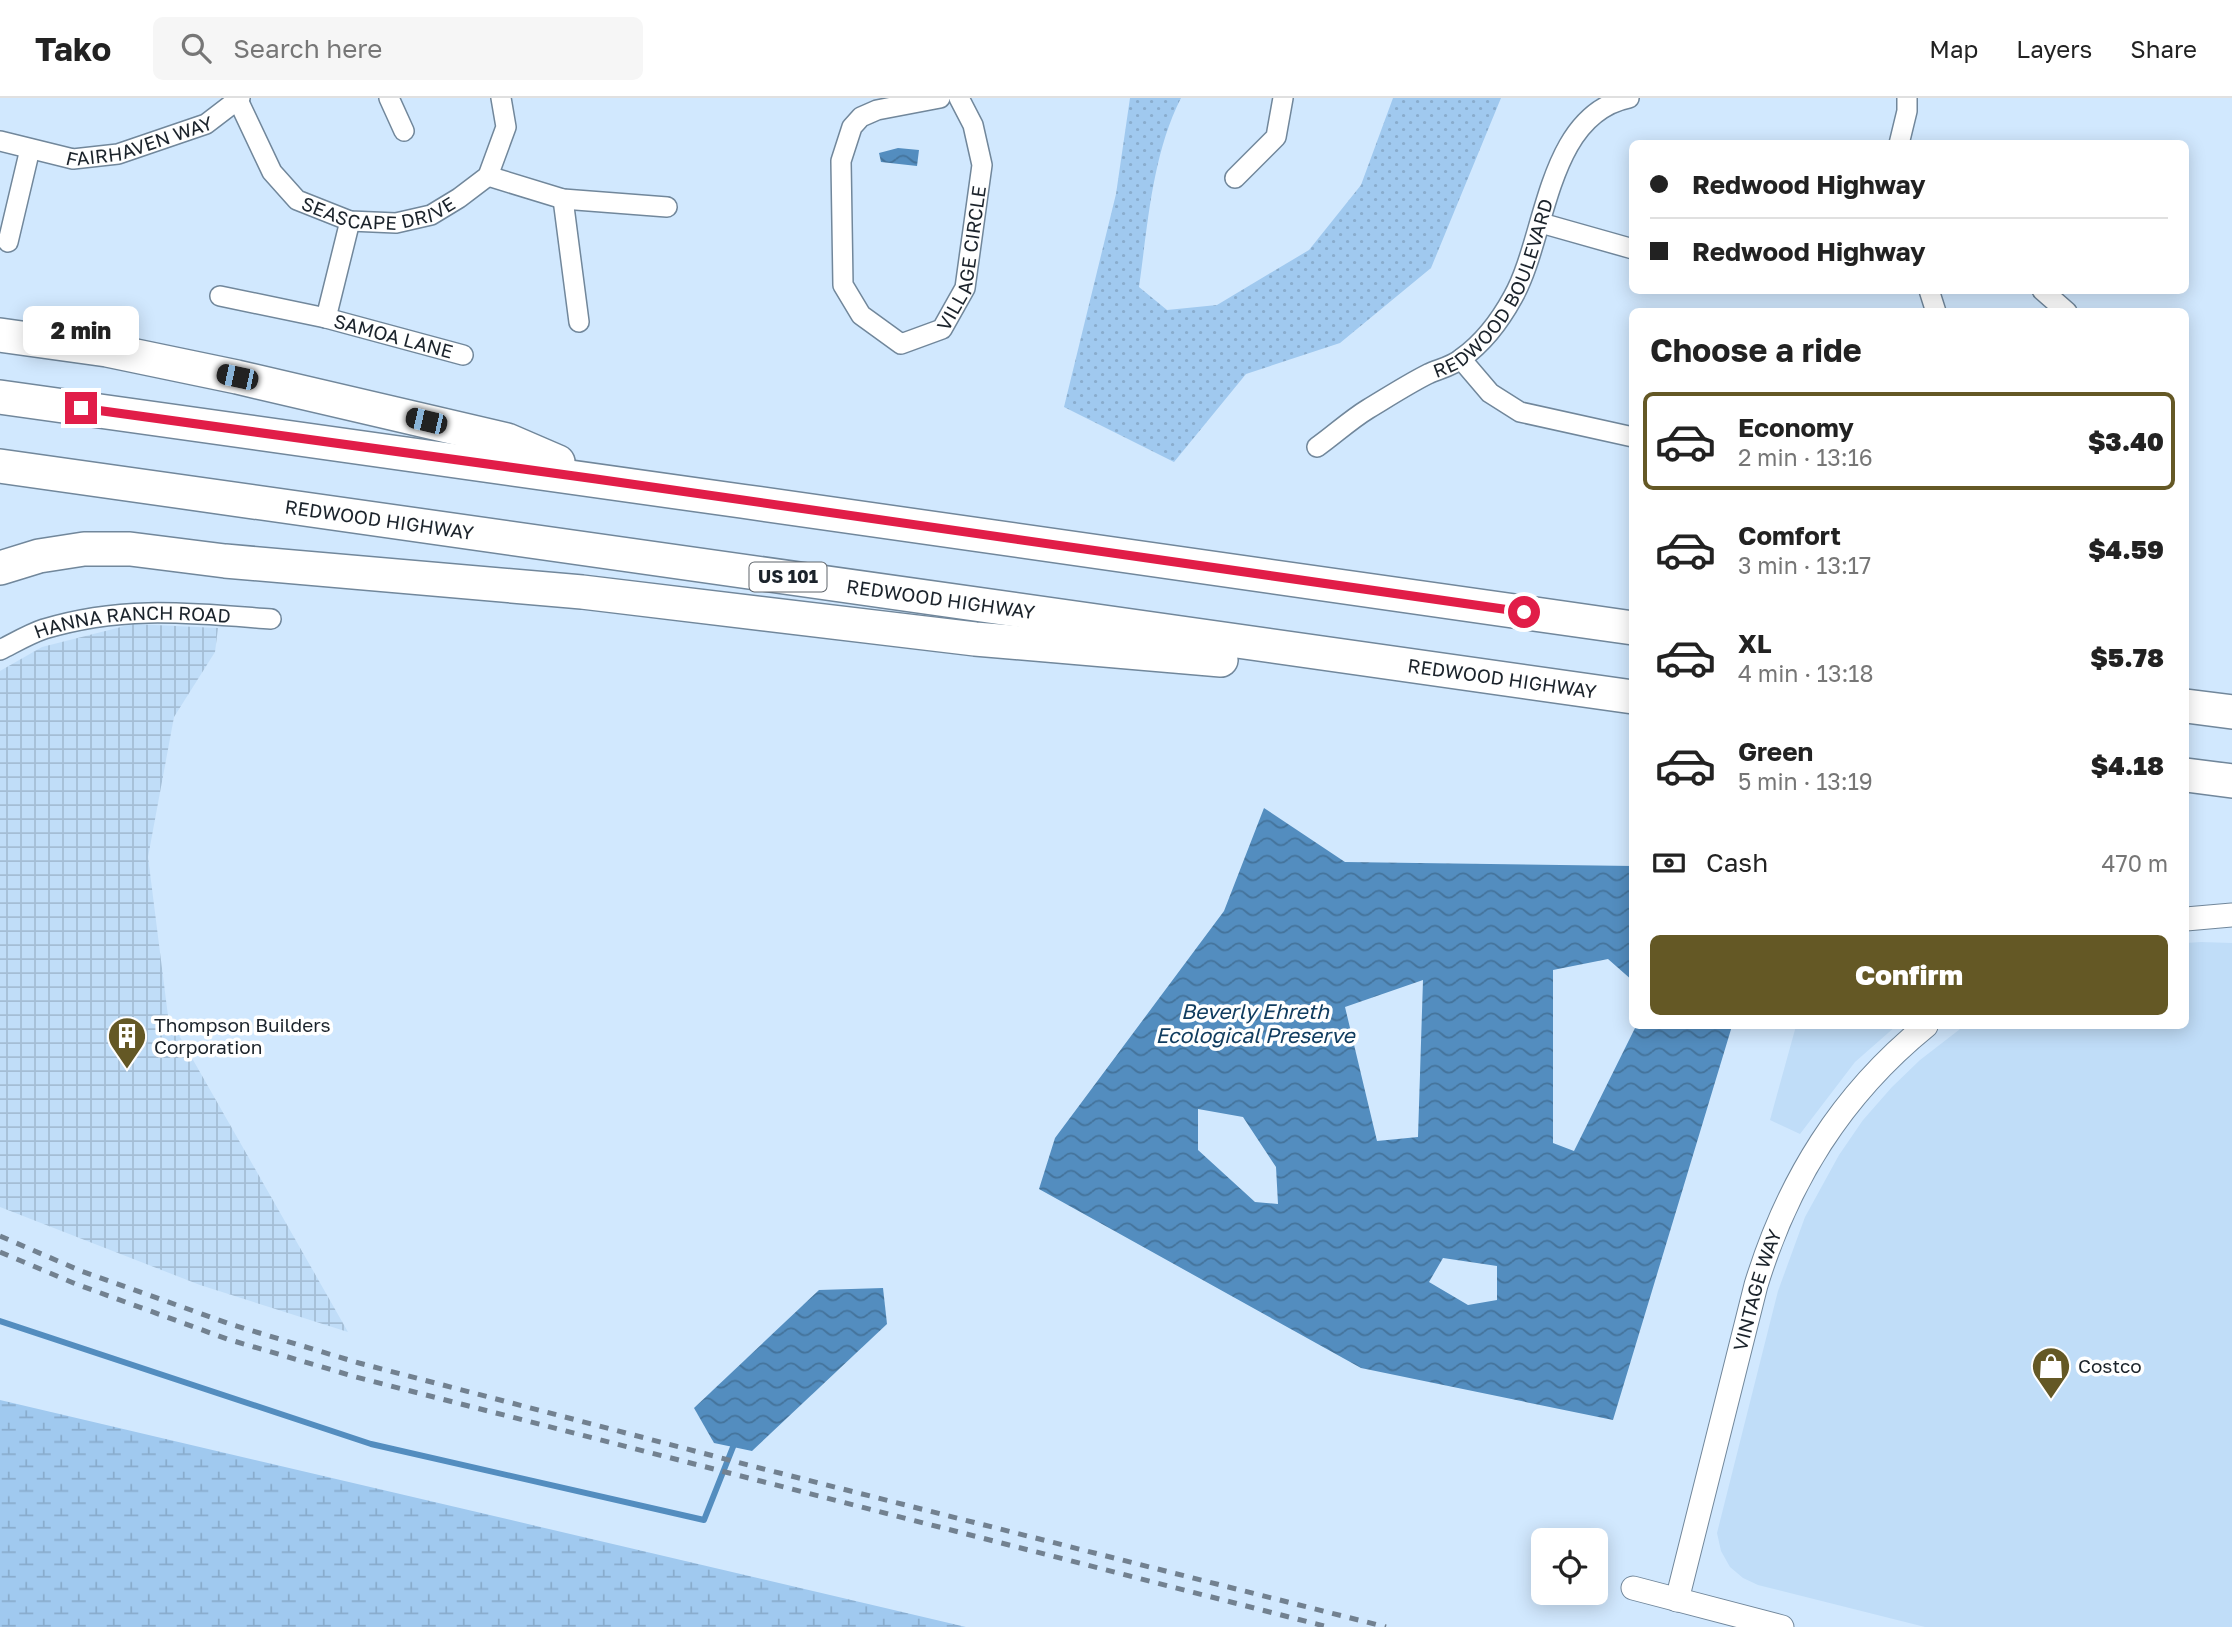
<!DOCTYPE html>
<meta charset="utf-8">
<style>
:root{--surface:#fff;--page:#f6f6f6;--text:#222;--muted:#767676;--line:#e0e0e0;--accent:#645825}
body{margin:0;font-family:"Golos Text",sans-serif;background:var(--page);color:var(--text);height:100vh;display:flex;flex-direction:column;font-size:26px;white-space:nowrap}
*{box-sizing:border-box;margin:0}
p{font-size:23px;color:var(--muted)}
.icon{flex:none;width:38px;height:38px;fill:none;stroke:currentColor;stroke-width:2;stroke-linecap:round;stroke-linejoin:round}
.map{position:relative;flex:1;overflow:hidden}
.sheet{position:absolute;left:1629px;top:210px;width:560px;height:721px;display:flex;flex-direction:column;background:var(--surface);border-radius:10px;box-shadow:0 4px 18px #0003}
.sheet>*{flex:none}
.top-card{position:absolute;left:1629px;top:42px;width:560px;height:154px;border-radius:10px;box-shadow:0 4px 18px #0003;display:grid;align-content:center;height:154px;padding:0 21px;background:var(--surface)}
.fabs{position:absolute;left:1531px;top:1430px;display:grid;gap:14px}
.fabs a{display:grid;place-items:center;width:77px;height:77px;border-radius:10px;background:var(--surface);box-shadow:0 4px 18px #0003;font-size:35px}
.end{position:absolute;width:32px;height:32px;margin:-16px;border:9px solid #e11d48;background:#fff;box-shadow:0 0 0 4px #fff}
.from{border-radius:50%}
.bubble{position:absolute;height:49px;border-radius:10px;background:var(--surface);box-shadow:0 4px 18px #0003;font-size:23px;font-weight:800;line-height:49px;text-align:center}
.car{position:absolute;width:21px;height:42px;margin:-21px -10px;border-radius:9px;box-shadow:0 0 5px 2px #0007;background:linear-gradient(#222 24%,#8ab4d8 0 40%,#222 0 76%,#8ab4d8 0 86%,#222 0)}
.top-card b{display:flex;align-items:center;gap:24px;height:66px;font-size:26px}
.top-card b+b{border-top:2px solid var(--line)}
.top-card i{width:18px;height:18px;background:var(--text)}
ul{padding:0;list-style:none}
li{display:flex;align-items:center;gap:21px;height:98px;margin:0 14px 10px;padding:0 7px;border:4px solid transparent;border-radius:10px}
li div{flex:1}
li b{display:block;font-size:26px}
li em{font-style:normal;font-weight:800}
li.active{border-color:var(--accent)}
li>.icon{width:63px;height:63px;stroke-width:1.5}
h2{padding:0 21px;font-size:32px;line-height:84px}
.pay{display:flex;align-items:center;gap:18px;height:77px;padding:0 21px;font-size:26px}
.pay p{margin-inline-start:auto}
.cta{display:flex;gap:14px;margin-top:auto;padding:14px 21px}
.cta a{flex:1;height:80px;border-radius:10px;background:var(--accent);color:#fff;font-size:28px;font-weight:800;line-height:80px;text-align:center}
header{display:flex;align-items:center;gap:42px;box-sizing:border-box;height:98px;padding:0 35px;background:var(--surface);border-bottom:2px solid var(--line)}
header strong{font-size:33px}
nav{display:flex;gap:38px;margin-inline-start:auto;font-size:24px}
.search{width:490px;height:63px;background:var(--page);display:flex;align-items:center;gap:18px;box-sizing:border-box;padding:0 24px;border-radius:10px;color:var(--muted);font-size:26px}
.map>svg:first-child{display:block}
.built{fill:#c0ddf8}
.industrial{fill:url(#industrial-grid)}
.wetland{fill:url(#wetland-marsh)}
.park{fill:url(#park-dots)}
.water{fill:url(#water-waves);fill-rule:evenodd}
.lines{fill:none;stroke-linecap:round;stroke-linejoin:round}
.stream{stroke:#538dbf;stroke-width:6}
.minor-casing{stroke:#71879b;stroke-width:22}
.tertiary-casing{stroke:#71879b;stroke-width:25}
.motorway-casing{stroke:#71879b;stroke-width:36}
.minor{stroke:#fff;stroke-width:19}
.tertiary{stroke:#fff;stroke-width:23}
.motorway{stroke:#fff;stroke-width:33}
.rail{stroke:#728190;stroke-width:5;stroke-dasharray:9 9;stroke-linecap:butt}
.route{stroke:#e11d48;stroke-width:9}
.labels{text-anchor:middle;stroke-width:7;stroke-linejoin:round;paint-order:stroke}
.shield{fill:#fff;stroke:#5f656b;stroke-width:2}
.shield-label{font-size:18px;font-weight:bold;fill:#1b232b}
.street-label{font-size:19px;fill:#1b232b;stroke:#fff}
.poi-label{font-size:19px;fill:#1b232b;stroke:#fff;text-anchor:start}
.water-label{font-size:21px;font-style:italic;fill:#113d60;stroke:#fff}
</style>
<header>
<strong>Tako</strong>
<div class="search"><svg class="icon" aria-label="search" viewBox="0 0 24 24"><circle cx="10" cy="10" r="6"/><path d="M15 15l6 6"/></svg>Search here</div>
<nav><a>Map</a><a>Layers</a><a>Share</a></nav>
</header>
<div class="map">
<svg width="2232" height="1529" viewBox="0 0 2232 1529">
<defs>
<pattern id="industrial-grid" width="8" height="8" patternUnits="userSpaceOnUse" patternTransform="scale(1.75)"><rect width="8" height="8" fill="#c0ddf8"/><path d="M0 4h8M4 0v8" fill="none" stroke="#a4bdd5"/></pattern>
<pattern id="wetland-marsh" width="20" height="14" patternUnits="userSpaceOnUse" patternTransform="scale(1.75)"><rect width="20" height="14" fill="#a0c9ef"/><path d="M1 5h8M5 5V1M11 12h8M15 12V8" fill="none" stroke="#89accd"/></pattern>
<pattern id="park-dots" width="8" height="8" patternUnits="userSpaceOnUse" patternTransform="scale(1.75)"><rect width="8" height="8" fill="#a0c9ef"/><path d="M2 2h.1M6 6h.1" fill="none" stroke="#89accd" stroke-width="1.8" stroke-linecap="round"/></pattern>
<pattern id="water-waves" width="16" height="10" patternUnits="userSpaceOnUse" patternTransform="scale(1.75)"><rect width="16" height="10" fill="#538dbf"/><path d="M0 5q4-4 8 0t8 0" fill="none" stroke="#44739b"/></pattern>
</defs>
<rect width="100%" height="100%" fill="#d1e8fe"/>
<g class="built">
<path d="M2201 844 2232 845V1529H1925L1758 1487 1743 1480 1730 1469 1721 1453 1717 1435 1778 1193 1805 1119 1839 1057 1863 1022 1892 989 1920 962 1964 928H2186V845Z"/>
<path d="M1796 928H1896L1855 964 1800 1036 1770 1022Z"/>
</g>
<path class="industrial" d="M133 526 218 530 215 554 174 619 148 759 168 918 348 1234 200 1187 0 1109V573L42 549Z"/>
<path class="wetland" d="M0 1302 966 1529H0Z"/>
<path class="park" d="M1130 0H1181C1152 57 1148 126 1139 189L1167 212 1217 207 1309 152 1361 87 1393 0H1501L1431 170 1340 245 1246 276 1174 364 1064 309 1116 96Z"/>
<g class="water">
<path d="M898 50 919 52 917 68 881 64 879 55Z"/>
<path d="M1264 710 1345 764 1633 768V883L1608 861 1553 872V1045L1574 1053 1636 928H1732L1613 1322 1361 1270 1039 1091 1055 1040 1224 813ZM1423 882 1418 1039 1377 1043 1345 909ZM1198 1011 1243 1019 1276 1069 1278 1106 1255 1104 1198 1052ZM1443 1160 1497 1168V1202L1468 1207 1429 1184Z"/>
<path d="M883 1190 887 1226 752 1353 714 1345 694 1310 819 1192Z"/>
</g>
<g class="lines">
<path class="stream" d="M0 1223 371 1346 704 1422 733 1349"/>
<g class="minor-casing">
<g id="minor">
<path id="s1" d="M237 0 272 74 297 102 350 123 396 125 431 117 459 100 488 78 506 29 501 0"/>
<path d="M389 0 404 33"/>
<path id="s2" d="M940 0 877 12 861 19 852 29 841 63 843 187 861 217 901 246 942 231 965 190 982 67 973 27 959 0"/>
<path id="s3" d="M0 43 73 61 118 56 206 26 240 0"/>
<path d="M1899 46 1907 13V0"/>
<path d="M488 78 563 101 667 109"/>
<path d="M1235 80 1276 39 1283 0"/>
<path d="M563 101 579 224"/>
<path d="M1541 125 1633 151"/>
<path d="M8 144 30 51"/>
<path d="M1929 192 1936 214"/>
<path d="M2042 192 2067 214"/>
<path id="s4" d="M220 198 326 220 463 257"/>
<path d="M326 220 350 123"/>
<path d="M1461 261 1490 295 1520 314 1633 339"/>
<path id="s5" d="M1317 349C1334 337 1350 322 1368 311 1388 299 1408 286 1428 276 1439 271 1453 268 1462 260 1483 245 1501 221 1513 199 1547 139 1546 17 1629 0"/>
<path id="s6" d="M0 552C14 545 29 536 44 531 123 507 191 515 271 521"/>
</g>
</g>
<g class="tertiary-casing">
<g id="tertiary">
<path d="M2186 821 2232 817"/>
<path d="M1633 1490 1782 1529"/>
<path id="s7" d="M1677 1502 1756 1187C1788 1083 1841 997 1926 928"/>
</g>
</g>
<g class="motorway-casing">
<g id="motorway">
<path d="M0 237 107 252 237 279 507 342 558 364"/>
<path d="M0 299C545 374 1088 453 1633 530"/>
<path id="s8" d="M0 368 1633 599"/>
<path d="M0 470 39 458 84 451H130L225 463 582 494 975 541 1221 562"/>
<path d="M2186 608 2232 614"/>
<path d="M2186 677 2232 683"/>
</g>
</g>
<use href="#minor" class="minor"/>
<use href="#tertiary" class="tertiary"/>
<use href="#motorway" class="motorway"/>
<g class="rail">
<path d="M0 1138 81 1173 233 1227 359 1265 748 1367 1386 1529"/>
<path d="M0 1154 76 1186 227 1241 356 1279 1328 1529"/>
</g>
</g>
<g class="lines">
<path class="route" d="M81 310 596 381 1524 514"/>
</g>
<defs>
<g id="building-pin" transform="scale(2.0125)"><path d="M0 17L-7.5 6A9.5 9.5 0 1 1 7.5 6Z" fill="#645825" stroke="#fff"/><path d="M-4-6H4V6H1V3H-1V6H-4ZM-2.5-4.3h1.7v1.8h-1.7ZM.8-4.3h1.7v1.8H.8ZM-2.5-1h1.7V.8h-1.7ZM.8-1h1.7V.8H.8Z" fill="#fff"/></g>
<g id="shop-pin" transform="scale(2.0125)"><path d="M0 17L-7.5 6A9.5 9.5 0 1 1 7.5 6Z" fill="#645825" stroke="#fff"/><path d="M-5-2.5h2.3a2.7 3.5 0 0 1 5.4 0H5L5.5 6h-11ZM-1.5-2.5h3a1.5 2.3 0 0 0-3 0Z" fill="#fff"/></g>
</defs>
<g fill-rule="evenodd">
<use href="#building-pin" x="127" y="938"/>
<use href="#shop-pin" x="2051" y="1268"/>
</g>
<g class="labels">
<rect class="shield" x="749.5" y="464.5" width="77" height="29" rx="5"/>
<g class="shield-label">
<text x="788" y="485">US 101</text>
</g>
<g class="street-label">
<text dy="7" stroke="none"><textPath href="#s3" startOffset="144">FAIRHAVEN WAY</textPath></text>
<text dy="7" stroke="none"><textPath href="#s1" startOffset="205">SEASCAPE DRIVE</textPath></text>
<text dy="7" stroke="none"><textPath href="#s2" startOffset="458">VILLAGE CIRCLE</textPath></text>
<text dy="7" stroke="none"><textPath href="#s5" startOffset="247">REDWOOD BOULEVARD</textPath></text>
<text dy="7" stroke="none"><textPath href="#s4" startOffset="178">SAMOA LANE</textPath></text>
<text dy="7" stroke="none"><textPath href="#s8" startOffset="383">REDWOOD HIGHWAY</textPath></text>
<text dy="7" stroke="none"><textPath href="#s8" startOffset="950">REDWOOD HIGHWAY</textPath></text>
<text dy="7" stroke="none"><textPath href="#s6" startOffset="138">HANNA RANCH ROAD</textPath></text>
<text dy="7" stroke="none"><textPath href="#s8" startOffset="1517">REDWOOD HIGHWAY</textPath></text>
<text dy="7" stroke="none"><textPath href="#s7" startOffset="320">VINTAGE WAY</textPath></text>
</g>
<g class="poi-label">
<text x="154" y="934">Thompson Builders<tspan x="154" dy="22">Corporation</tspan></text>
<text x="2078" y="1275">Costco</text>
</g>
<g class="water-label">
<text x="1255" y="921">Beverly Ehreth<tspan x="1255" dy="24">Ecological Preserve</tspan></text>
</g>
</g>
</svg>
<div class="fabs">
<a><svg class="icon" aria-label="locate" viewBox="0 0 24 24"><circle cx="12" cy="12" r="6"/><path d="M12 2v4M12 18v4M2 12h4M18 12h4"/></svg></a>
</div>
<i class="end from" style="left:1524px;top:514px"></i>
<i class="end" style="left:81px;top:310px"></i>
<div class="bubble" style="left:23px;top:208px;width:116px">2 min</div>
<i class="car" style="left:237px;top:279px;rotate:282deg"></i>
<i class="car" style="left:426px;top:323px;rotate:283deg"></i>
<div class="top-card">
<b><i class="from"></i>Redwood Highway</b>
<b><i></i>Redwood Highway</b>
</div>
<section class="sheet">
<h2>Choose a ride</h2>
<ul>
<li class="active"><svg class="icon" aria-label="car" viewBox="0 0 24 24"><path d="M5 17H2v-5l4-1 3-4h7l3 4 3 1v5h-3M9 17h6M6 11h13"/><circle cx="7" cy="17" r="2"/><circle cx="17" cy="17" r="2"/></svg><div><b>Economy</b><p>2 min · 13:16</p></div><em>$3.40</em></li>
<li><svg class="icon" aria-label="car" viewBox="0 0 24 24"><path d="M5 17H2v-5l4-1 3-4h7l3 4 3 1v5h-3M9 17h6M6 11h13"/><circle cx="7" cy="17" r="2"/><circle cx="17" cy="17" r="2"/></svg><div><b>Comfort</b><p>3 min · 13:17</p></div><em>$4.59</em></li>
<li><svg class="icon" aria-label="car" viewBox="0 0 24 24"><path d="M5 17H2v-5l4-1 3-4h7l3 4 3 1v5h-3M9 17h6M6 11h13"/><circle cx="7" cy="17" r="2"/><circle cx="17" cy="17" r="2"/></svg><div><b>XL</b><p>4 min · 13:18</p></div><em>$5.78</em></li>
<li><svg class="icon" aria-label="car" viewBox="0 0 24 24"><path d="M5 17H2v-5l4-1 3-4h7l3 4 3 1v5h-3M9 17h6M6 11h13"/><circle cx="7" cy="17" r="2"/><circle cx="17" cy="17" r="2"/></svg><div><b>Green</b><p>5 min · 13:19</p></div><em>$4.18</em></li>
</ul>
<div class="pay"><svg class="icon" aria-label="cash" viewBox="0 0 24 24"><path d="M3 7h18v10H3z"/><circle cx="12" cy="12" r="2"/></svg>Cash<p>470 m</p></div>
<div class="cta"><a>Confirm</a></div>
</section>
</div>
